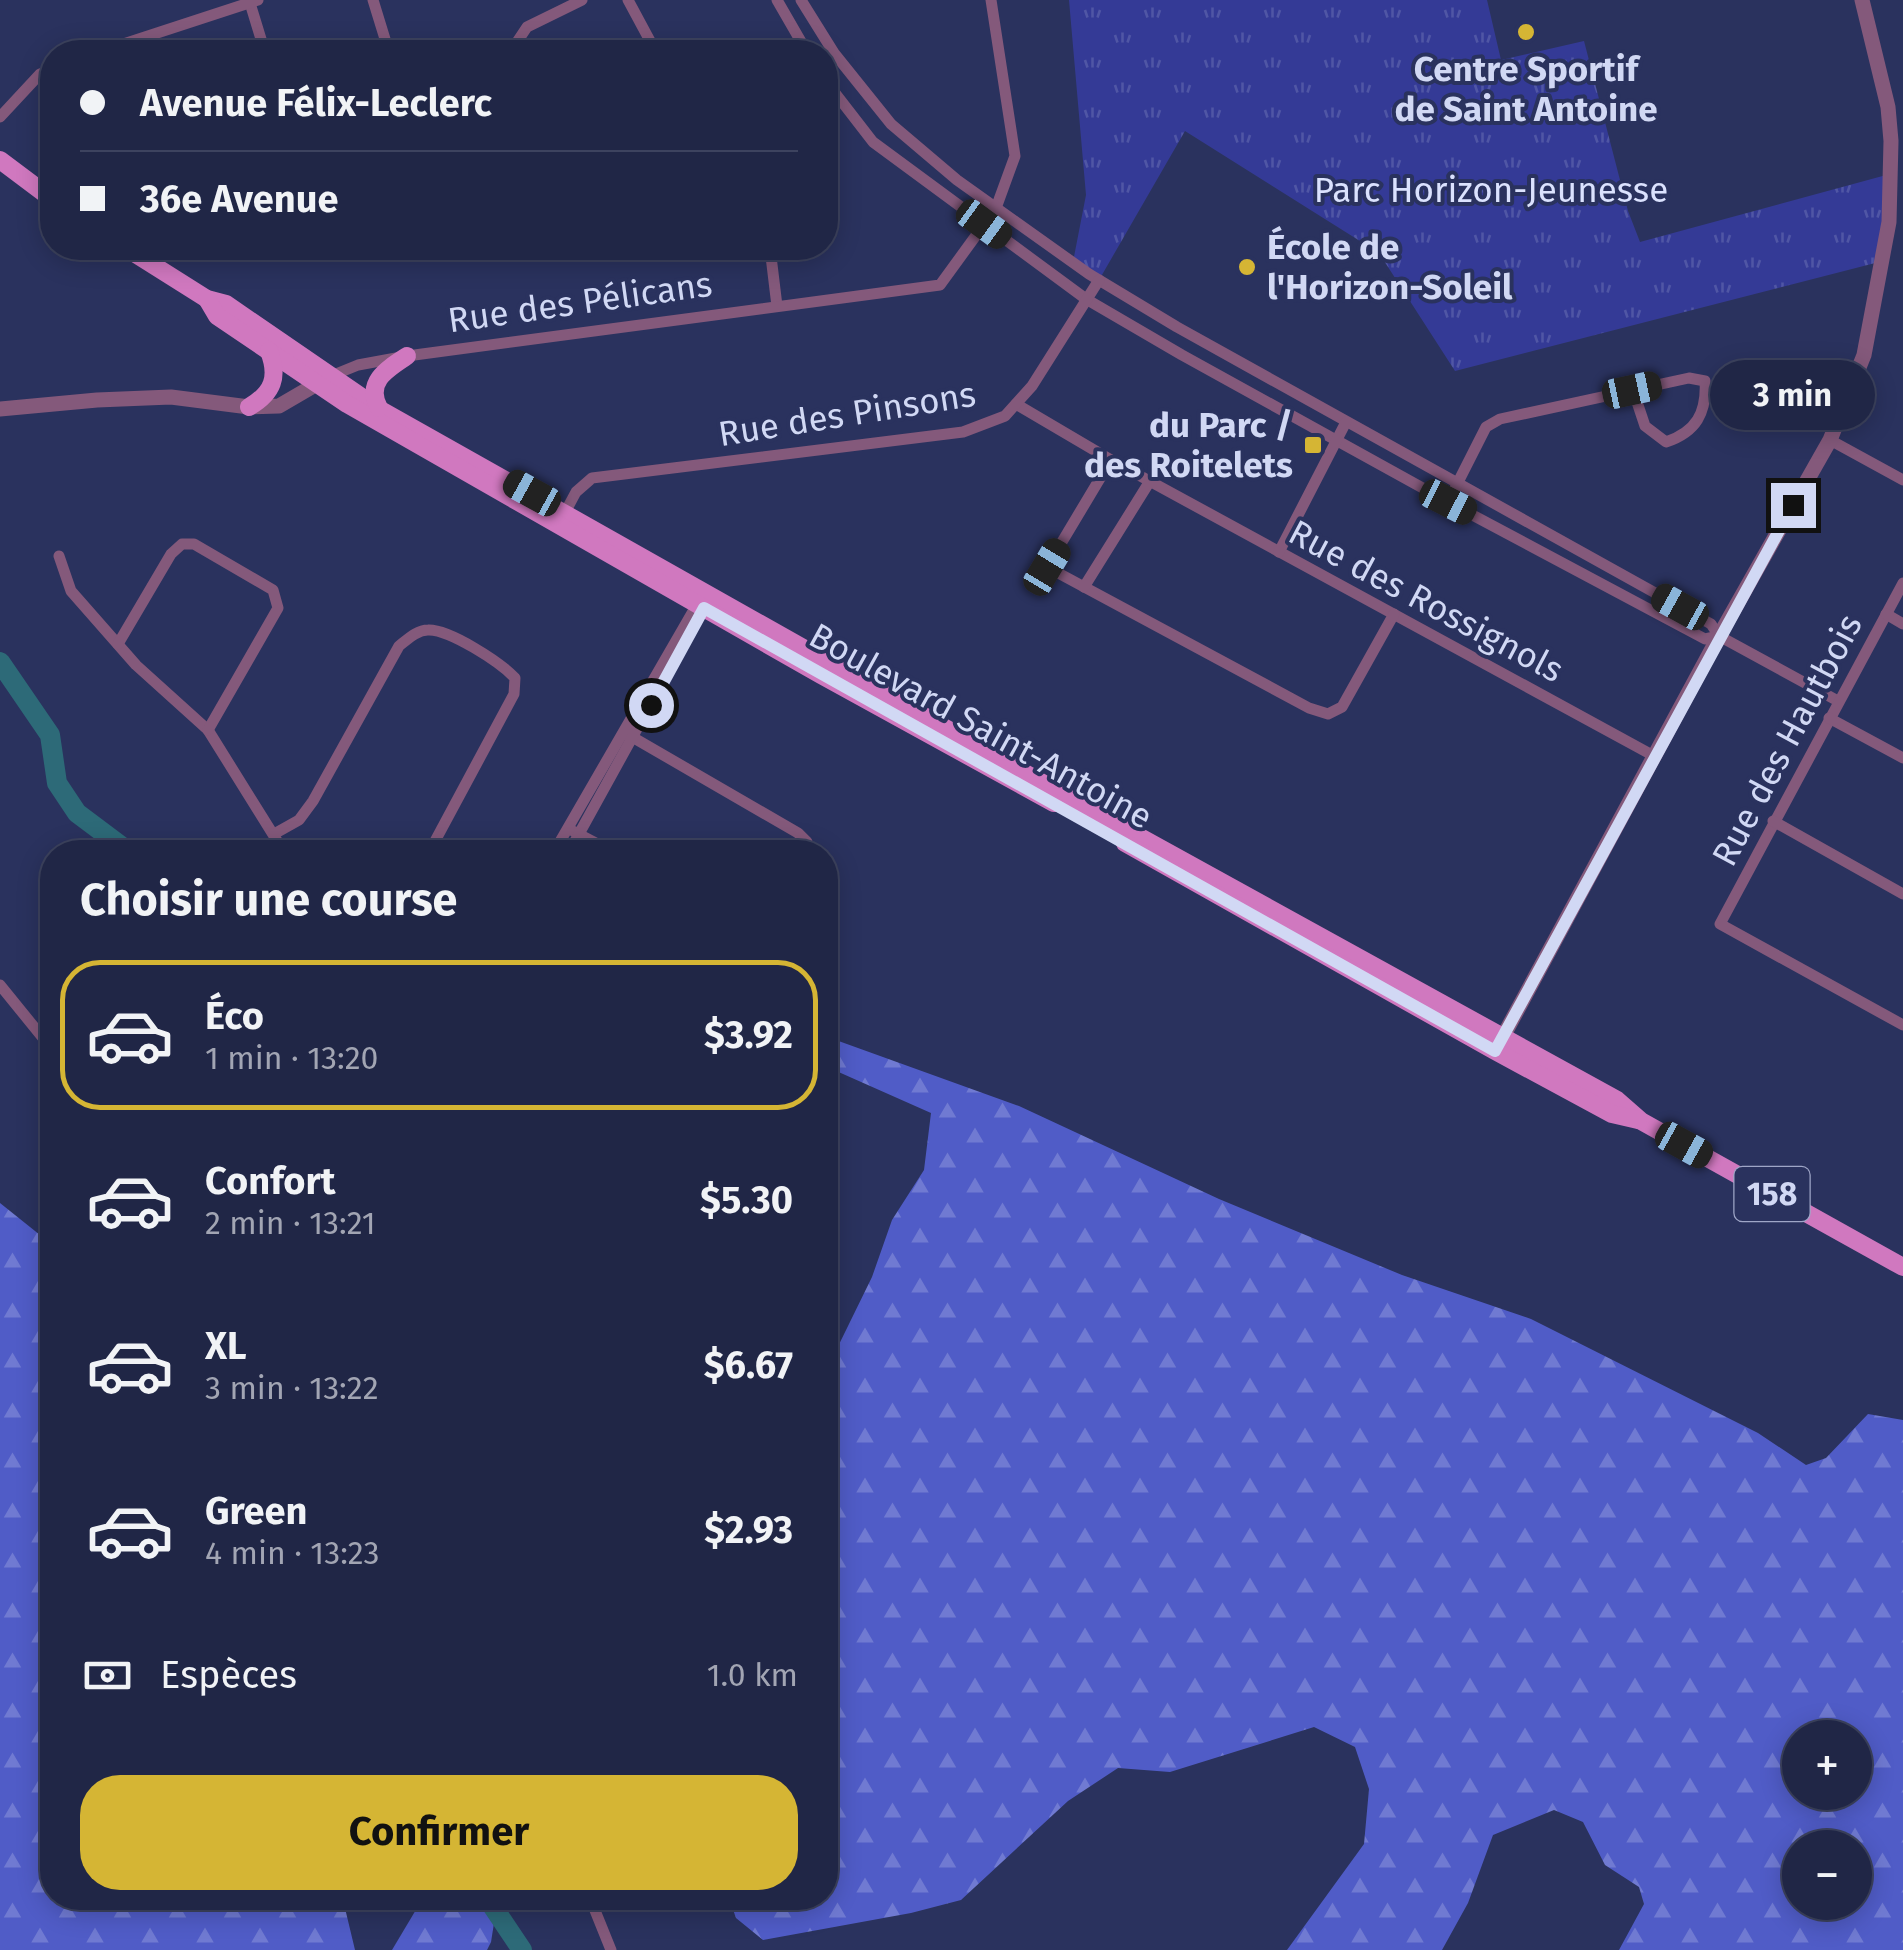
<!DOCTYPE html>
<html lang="fr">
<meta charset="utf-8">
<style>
:root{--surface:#202646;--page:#282e4d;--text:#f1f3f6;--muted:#a2a5b3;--line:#3d435f;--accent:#d5b534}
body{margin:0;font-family:"Fira Sans",sans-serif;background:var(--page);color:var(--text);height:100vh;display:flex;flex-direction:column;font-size:38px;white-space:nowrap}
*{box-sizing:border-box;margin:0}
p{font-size:32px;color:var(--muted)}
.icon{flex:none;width:55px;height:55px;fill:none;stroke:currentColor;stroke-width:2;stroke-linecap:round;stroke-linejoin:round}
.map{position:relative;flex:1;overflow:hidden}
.side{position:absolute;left:40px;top:840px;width:798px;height:1070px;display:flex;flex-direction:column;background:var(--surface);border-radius:40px;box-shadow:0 5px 25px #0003,0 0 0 2px var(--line)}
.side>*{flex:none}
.guide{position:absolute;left:40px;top:40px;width:798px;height:220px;border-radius:40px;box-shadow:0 5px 25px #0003,0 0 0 2px var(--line);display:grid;align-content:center;height:220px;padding:0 40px;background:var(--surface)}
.tools{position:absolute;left:1782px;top:1720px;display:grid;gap:20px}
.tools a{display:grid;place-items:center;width:90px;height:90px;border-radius:50%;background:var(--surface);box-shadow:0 5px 25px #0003,0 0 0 2px var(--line);font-size:50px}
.end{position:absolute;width:45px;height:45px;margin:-22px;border:12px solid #d1d8f4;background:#111;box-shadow:0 0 0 5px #111}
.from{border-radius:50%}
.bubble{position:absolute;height:70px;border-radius:35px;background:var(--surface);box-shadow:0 5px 25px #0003,0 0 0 2px var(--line);font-size:32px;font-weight:700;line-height:70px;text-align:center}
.car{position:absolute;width:30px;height:60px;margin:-30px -15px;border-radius:12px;box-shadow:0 0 8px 2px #0007;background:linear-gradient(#222 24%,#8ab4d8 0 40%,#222 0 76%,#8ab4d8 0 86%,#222 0)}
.guide b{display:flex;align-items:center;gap:35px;height:95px;font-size:38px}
.guide b+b{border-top:2px solid var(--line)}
.guide i{width:25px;height:25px;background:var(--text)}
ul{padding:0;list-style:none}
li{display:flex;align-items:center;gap:30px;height:150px;margin:0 20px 15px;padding:0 20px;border:5px solid transparent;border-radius:40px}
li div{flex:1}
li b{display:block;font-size:38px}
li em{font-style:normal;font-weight:700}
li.selected{border-color:var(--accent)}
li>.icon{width:90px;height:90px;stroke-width:1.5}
h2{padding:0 40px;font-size:45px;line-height:120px}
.pay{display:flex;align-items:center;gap:25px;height:110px;padding:0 40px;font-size:38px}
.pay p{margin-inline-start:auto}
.primary-button{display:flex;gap:20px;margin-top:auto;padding:20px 40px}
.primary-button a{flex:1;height:115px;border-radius:40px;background:var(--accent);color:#111;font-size:40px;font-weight:700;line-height:115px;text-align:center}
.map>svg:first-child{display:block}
.forest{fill:url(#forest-firs);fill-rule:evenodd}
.park{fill:url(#park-tufts)}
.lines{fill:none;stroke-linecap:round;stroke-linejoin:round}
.river{stroke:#2d6a78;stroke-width:20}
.minor{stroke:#84597b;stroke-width:11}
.tertiary{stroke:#84597b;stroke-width:15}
.primary{stroke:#d078bf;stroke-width:18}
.route{stroke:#d1d8f4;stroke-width:12}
.poi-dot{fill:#d5b534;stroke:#2a325e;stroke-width:4}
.labels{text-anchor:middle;stroke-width:8;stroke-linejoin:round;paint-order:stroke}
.shield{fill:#2a325e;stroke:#9fa6c7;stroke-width:2.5}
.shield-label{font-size:32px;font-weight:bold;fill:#d1d8f4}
.poi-label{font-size:35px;font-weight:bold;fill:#d1d8f4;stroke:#2a325e}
.park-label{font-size:35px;fill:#dbe2fe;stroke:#2a325e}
.street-label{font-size:35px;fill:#d1d8f4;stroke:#2a325e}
</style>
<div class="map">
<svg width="1903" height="1950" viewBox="0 0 1903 1950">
<defs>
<pattern id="forest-firs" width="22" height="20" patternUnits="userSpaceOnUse" patternTransform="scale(2.5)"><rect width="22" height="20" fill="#505cc7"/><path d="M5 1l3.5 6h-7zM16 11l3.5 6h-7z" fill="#707ad2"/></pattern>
<pattern id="park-tufts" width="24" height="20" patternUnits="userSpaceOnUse" patternTransform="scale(2.5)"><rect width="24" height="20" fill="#343a96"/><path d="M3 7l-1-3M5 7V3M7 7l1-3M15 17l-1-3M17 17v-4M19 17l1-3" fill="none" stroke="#5056a5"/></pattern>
</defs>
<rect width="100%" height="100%" fill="#2a325e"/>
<g class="forest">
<path d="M833 1039 1019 1106 1219 1199 1402 1275 1531 1319 1758 1433 1806 1465 1826 1458 1868 1414 1903 1420V1950H1619L1644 1904 1639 1887 1605 1865 1583 1822 1554 1810 1493 1835 1468 1903 1442 1950H1287L1364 1844 1369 1789 1355 1747 1314 1727 1170 1772 1118 1768 1068 1801 961 1900 911 1913 763 1940 736 1918 729 1898H825V1373L872 1277 892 1220 924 1170 931 1113 825 1066V1052ZM1800 1738H1855V1792H1800ZM1800 1848H1855V1902H1800Z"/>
<path d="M0 1203 40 1235 52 1250V1898H347L344 1904 355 1950H0Z"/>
<path d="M423 1898H498L491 1942 487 1950H392Z"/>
</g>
<path class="park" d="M1069 0H1487L1501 60 1584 41 1628 211 1640 242 1890 174 1883 261 1455 371 1379 253 1185 131 1099 280 1073 262 1086 195Z"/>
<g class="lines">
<g class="river">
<path d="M0 662 50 735 57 783 77 813 129 852"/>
<path d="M487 1898 522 1950"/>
</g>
<g class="minor">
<path d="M373 0 389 52"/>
<path d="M628 0 656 52"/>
<path d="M777 0 807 52"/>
<path d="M801 0 834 53 891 124 957 180 1089 274 1177 327 1711 624 1719 636 1838 701"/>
<path d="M250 3 265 52"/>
<path d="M99 52 258 0"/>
<path d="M518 52 515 45 527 27 582 0"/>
<path d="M825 80 873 142 1086 299 1182 355 1448 502 1705 639 1719 636"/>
<path d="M0 117 40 74 52 69"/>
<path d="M770 248 777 306"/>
<path d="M331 376 358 365 407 356 940 285 996 208 1015 156 991 0"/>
<path d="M1016 404 1111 460 1654 756"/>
<path d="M1830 440 1903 480"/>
<path d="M1111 460 1047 567 1309 708 1328 714 1342 707 1394 614"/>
<path d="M1448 502 1486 427 1500 419 1689 378 1705 381C1707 413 1696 432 1666 442L1645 426 1633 390"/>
<path d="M562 518 576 492 592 478 963 432 1005 416 1032 386 1099 280"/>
<path d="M1279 552 1346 422"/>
<path d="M59 556 71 591 136 665 208 730 284 852"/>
<path d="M1903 583 1720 924 1903 1025"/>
<path d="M1084 587 1150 481"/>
<path d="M1886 614 1903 624"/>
<path d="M118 644 171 554 182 544H194L273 590 278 608 208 730"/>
<path d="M1829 718 1903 758"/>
<path d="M627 734 798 833 807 842V852"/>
<path d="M1773 821 1903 894"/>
<path d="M573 831 613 852"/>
<path d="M274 834 299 820 313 801 399 646C408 639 417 630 428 630 449 629 500 662 515 678L514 694 434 843 432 852"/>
<path d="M554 852 699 601"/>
<path d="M569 852 702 611"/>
<path d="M0 985 52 1049"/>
<path d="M590 1898 611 1950"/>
</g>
<g class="tertiary">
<path d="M0 409 97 400 171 397 249 407 279 406 327 378"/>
<path d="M1499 1044 1719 636 1830 440 1864 355 1889 222 1891 141 1888 107 1862 0"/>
</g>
<g class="primary">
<path d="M0 160 52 199"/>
<path d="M126 248 207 299 226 304 379 409 1062 794 1617 1100 1641 1121 1903 1267"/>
<path d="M207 299 217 316 347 404 821 675 1054 803"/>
<path d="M249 407C273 393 279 377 269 351"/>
<path d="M379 408C365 382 387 369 407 356"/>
<path d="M1125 843 1495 1051 1612 1114 1638 1120"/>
</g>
</g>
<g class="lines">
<path class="route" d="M651 705 704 608 1495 1051 1793 505"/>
</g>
<g class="poi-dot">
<circle cx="1526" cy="32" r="10"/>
<circle cx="1247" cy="267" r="10"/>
<rect x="1303" y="435" width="20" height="20" rx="5"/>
</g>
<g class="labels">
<rect class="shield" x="1734.5" y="1167" width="75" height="54" rx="8"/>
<g class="shield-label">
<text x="1772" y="1205">158</text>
</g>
<g class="poi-label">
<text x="1526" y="81">Centre Sportif<tspan x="1526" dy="40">de Saint Antoine</tspan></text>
<text x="1267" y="259" text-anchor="start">École de<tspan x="1267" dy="40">l'Horizon-Soleil</tspan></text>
<text x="1293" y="437" text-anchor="end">du Parc /<tspan x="1293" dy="40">des Roitelets</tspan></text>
</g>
<g class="park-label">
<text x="1491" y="202">Parc Horizon-Jeunesse</text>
</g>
<g class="street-label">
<text transform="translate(580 302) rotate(-8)" y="12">Rue des Pélicans</text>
<text transform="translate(847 414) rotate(-9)" y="12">Rue des Pinsons</text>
<text transform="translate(1426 601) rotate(28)" y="12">Rue des Rossignols</text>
<text transform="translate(981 726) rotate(29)" y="12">Boulevard Saint-Antoine</text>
<text transform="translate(1787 740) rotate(-62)" y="12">Rue des Hautbois</text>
</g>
</g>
</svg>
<div class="tools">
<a>+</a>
<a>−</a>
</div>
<i class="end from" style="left:651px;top:705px"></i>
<i class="end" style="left:1793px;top:505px"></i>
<div class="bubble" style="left:1710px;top:360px;width:165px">3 min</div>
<i class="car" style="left:984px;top:224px;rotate:126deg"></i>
<i class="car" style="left:1632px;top:390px;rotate:78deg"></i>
<i class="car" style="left:532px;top:493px;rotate:299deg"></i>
<i class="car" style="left:1448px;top:502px;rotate:117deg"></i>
<i class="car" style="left:1047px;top:567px;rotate:31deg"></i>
<i class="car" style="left:1680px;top:607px;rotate:299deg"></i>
<i class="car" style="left:1684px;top:1145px;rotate:119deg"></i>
<div class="guide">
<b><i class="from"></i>Avenue Félix-Leclerc</b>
<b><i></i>36e Avenue</b>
</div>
<section class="side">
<h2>Choisir une course</h2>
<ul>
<li class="selected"><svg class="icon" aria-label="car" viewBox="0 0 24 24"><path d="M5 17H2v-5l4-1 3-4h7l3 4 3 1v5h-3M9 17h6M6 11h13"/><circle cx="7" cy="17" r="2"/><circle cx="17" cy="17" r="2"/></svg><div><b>Éco</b><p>1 min · 13:20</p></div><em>$3.92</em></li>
<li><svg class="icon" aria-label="car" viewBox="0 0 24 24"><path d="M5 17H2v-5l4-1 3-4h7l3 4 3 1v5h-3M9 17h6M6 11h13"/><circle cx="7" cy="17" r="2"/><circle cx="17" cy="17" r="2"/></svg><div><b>Confort</b><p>2 min · 13:21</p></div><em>$5.30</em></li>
<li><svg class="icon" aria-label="car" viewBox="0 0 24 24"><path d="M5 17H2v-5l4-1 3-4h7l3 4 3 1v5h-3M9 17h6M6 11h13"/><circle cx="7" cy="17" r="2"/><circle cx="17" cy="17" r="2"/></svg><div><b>XL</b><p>3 min · 13:22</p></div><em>$6.67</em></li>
<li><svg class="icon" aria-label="car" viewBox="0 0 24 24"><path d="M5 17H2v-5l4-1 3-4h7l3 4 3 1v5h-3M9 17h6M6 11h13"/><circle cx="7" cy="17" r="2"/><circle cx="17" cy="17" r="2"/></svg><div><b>Green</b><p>4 min · 13:23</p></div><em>$2.93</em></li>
</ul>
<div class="pay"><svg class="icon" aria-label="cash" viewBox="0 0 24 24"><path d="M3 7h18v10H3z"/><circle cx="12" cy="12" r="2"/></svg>Espèces<p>1.0 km</p></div>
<div class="primary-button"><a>Confirmer</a></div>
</section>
</div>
